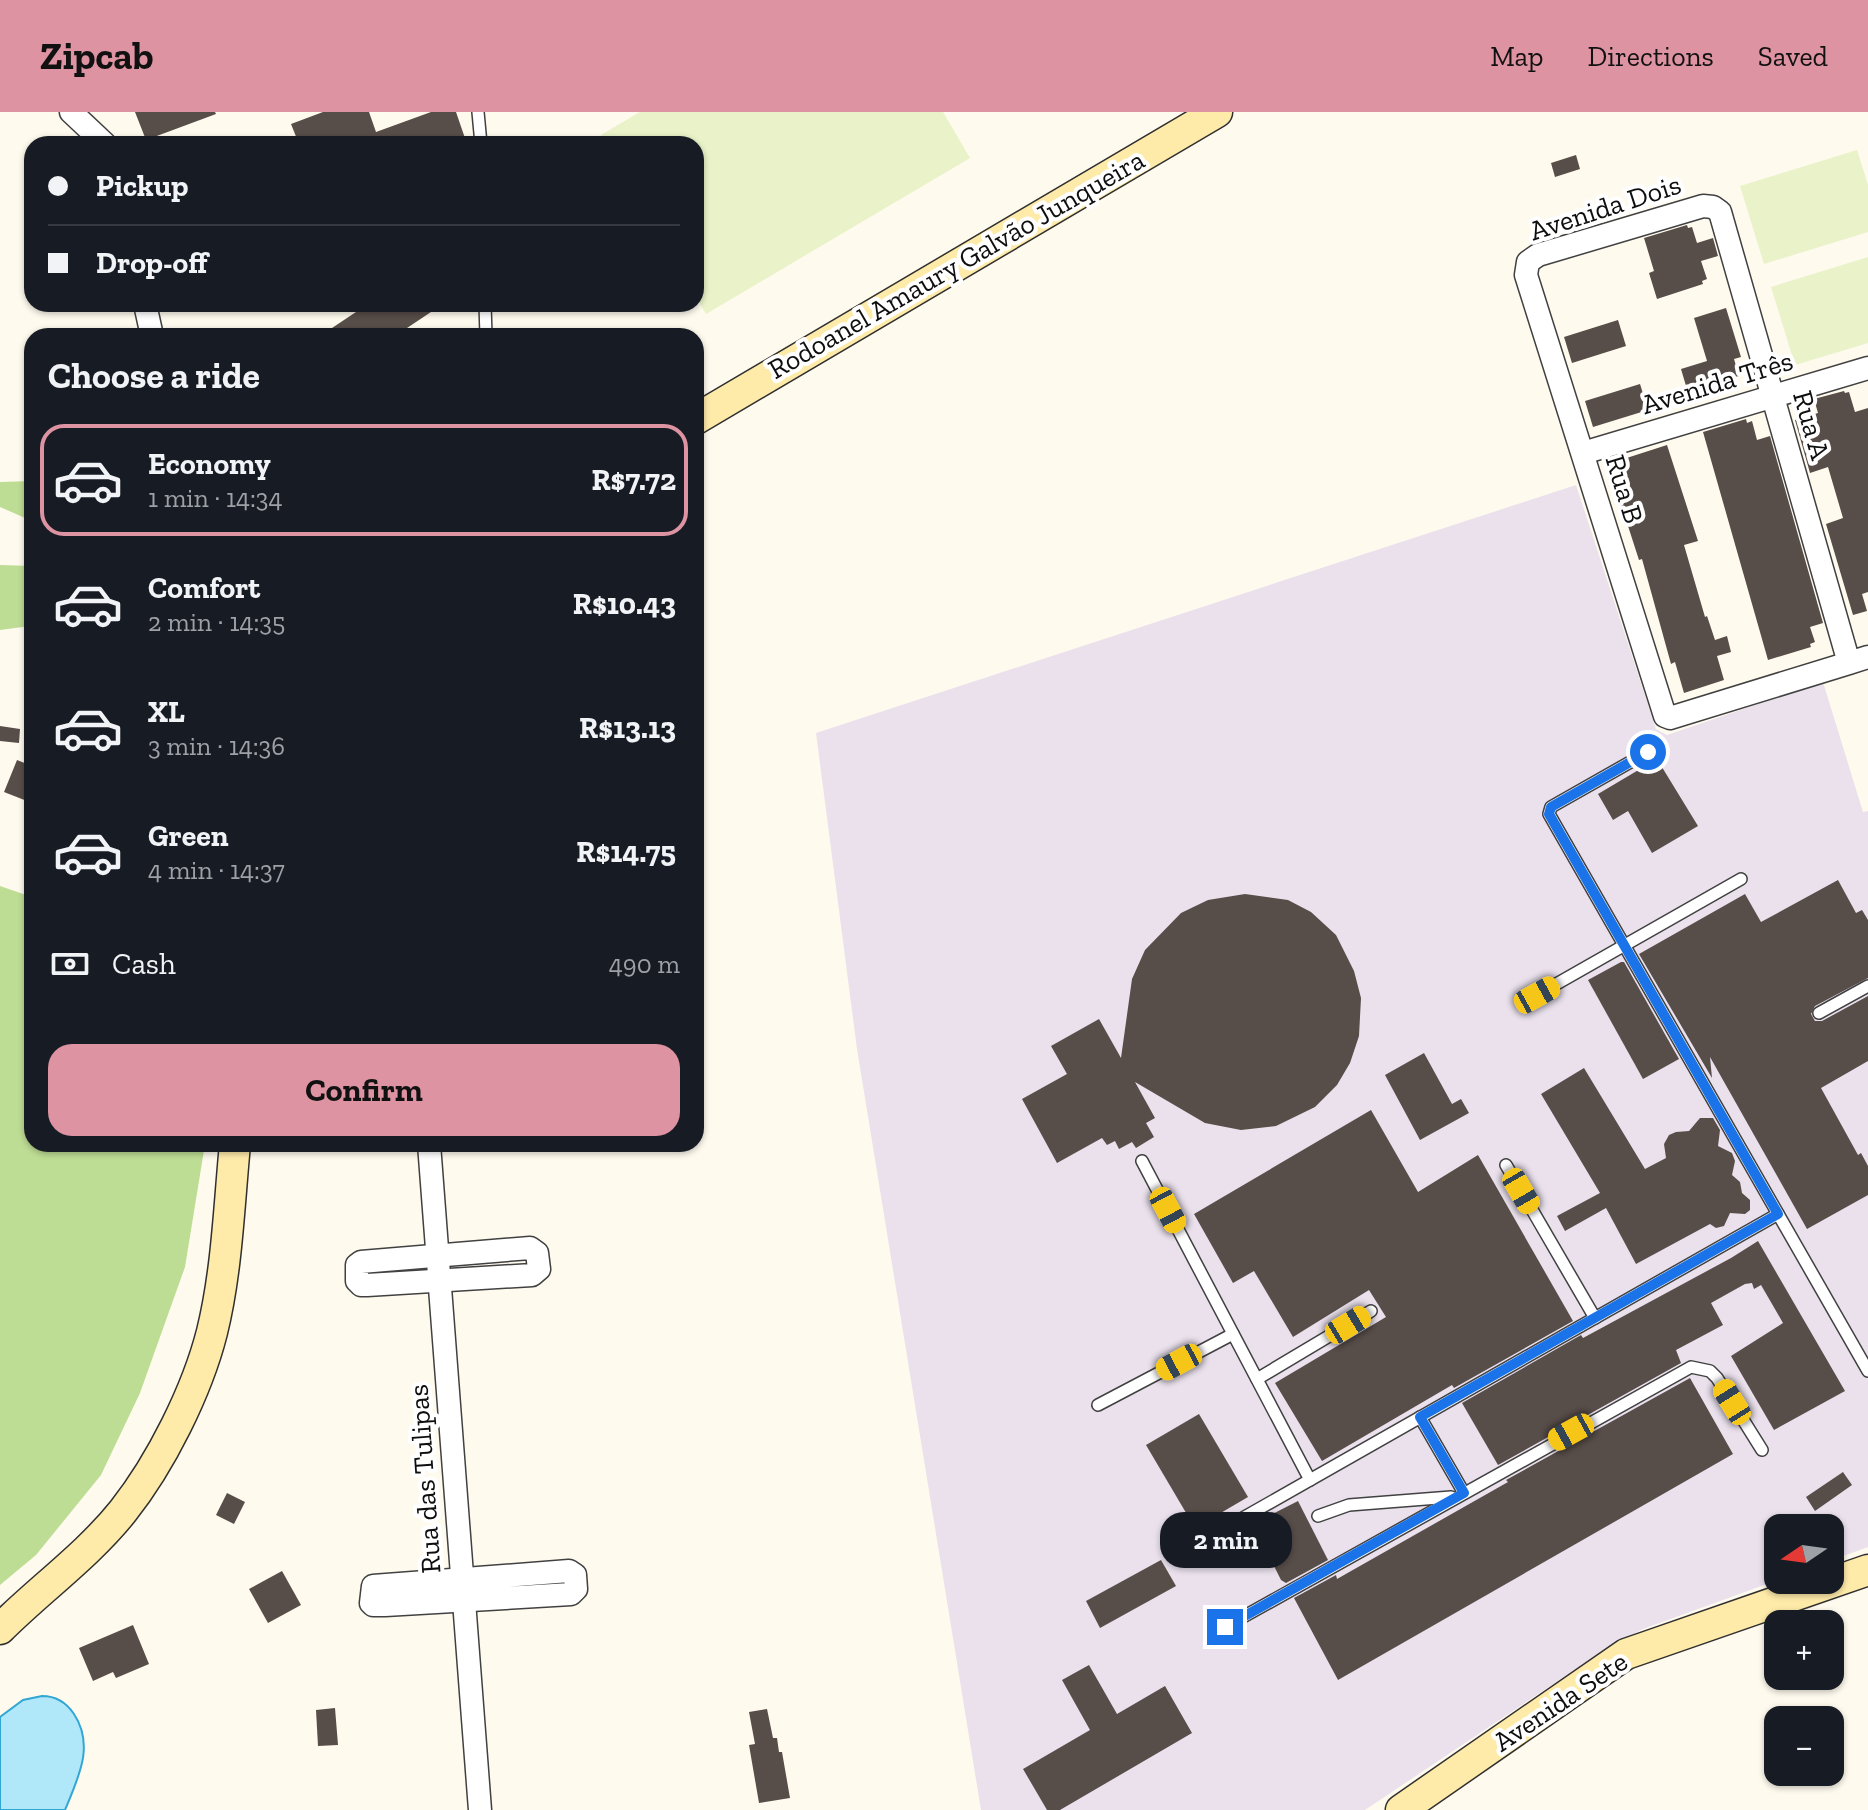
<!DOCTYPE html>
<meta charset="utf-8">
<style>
:root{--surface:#171b24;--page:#242831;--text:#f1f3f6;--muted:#9ea1a6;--line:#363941;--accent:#dd93a1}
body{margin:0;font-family:"Zilla Slab",serif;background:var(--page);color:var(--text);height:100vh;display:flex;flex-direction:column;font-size:30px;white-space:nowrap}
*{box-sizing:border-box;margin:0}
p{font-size:26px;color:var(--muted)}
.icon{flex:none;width:44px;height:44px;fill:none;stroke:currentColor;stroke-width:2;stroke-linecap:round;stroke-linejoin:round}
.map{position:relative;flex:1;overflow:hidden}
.sheet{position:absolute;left:24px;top:216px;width:680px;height:824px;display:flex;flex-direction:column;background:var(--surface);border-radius:24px;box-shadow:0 2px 6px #0004}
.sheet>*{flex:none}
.hud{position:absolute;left:24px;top:24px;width:680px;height:176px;border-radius:24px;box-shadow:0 2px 6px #0004;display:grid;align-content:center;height:176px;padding:0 24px;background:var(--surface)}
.needle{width:52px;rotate:257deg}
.tools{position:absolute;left:1764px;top:1402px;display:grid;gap:16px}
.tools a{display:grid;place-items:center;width:80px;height:80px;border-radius:16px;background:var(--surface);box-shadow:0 2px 6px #0004;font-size:40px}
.end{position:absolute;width:36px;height:36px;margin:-18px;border:10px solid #1a73e8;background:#fff;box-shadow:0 0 0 4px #fff}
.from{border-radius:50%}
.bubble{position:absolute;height:56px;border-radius:24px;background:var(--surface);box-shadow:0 2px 6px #0004;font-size:26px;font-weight:700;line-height:56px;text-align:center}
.car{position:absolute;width:24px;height:48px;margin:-24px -12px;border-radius:10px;box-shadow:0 0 6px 2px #0007;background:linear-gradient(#f5c518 24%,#345 0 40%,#f5c518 0 76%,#345 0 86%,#f5c518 0)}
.hud b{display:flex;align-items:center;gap:28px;height:76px;font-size:30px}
.hud b+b{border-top:2px solid var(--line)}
.hud i{width:20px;height:20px;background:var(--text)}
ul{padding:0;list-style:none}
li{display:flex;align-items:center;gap:24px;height:112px;margin:0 16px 12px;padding:0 8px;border:4px solid transparent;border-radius:24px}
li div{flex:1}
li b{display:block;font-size:30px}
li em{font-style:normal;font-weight:700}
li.current{border-color:var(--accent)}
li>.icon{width:72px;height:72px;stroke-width:1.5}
h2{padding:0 24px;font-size:36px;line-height:96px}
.pay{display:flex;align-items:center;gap:20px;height:88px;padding:0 24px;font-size:30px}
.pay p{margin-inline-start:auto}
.action{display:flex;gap:16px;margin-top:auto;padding:16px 24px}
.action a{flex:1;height:92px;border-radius:24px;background:var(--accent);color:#111;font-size:32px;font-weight:700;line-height:92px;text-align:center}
header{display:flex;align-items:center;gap:48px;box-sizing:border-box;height:112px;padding:0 40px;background:var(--accent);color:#111}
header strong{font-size:38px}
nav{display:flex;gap:44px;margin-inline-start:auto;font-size:28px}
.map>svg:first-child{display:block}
.industrial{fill:#eae1ed}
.forest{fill:#bedd94}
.pitch{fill:#e9f2c8}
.water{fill:#b0e7f9;stroke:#33a7d4;stroke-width:2}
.building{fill:#574d49}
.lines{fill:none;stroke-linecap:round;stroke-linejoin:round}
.lane-casing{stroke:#414141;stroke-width:14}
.street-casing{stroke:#414141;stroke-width:25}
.secondary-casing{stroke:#303030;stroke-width:33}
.lane{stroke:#fff;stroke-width:11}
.street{stroke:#fff;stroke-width:22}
.secondary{stroke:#ffeba9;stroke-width:30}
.route{stroke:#1a73e8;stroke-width:10}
.labels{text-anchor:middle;stroke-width:8;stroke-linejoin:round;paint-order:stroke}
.street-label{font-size:28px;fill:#0e0e0e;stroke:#fff}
</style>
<header>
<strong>Zipcab</strong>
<nav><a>Map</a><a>Directions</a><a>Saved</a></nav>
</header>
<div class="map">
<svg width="1868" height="1698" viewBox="0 0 1868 1698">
<rect width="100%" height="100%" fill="#fffaee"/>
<path class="industrial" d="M1576 373 1656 617 1667 623 1823 570 1863 700 1868 699V1435L1830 1449V1416H1778V1468L1643 1517 1610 1534 1365 1698H981L857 937 816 621Z"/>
<g class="forest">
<path d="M32 369V409L0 395V370Z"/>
<path d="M0 453 32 454 30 514 0 518Z"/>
<path d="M0 774 32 785V1032H205L185 1155 140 1281 101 1363 36 1443 0 1473Z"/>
</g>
<g class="pitch">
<path d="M640 0H943L970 46 706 202 696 185V32H606L601 23Z"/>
<path d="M1857 38 1868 73V120L1764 152 1740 74Z"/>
<path d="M1868 145V231L1795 253 1771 175Z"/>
</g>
<path class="water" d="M42 1584C56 1584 66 1590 74 1602 95 1634 78 1666 65 1698H0V1605L23 1588Z"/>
<g class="building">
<path d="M135 0H215L216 2 146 28Z"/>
<path d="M323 0H369L376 20 431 0H456L467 32H299L291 12Z"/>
<path d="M1576 43 1580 57 1555 65 1551 51Z"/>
<path d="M1687 113 1688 116 1692 115 1697 131 1713 126 1718 144 1701 149 1707 167 1702 169 1703 172 1657 187 1649 161 1654 159 1644 126Z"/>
<path d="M368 192H443L395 224H320Z"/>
<path d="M1726 196 1741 245 1734 247 1739 264 1734 265 1735 269 1689 284 1681 257 1707 249 1694 206Z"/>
<path d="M1618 208 1626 234 1572 251 1564 225Z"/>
<path d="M1640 272 1648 298 1593 315 1585 289Z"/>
<path d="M1844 279 1845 281 1849 280 1855 300 1868 296V480L1862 482 1867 499 1853 503 1826 412 1843 406 1828 355 1810 361 1795 308 1818 301 1814 287Z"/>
<path d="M1746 307 1747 311 1752 309 1757 328 1770 324 1823 511 1810 515 1815 530 1810 532 1811 535 1768 548 1703 320Z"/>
<path d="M1667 333 1698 429 1684 433 1705 505 1707 504 1715 528 1727 524 1731 540 1717 544 1724 568 1684 581 1675 550 1671 552 1642 447 1639 448 1608 352Z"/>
<path d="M0 614 20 617 19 631 0 629Z"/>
<path d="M1657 647 1698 714 1652 741 1628 699 1613 708 1598 682Z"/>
<path d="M17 648 32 654V691L4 680Z"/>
<path d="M1838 768 1856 801 1862 798 1868 808V866L1815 894 1811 902 1815 909H1822L1868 884V949L1821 976 1858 1043 1861 1041 1868 1054V1083L1807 1117 1710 945 1712 966 1639 842 1745 782 1761 810Z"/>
<path d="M1245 782 1288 788 1311 800 1336 823 1354 859 1361 886 1359 924 1350 951 1337 973 1315 995 1276 1014 1241 1018 1205 1011 1135 970 1155 1006 1146 1011 1154 1025 1136 1036 1132 1030 1119 1037 1115 1029 1107 1033 1102 1026 1057 1051 1022 987 1067 962 1051 934 1099 907 1121 946 1132 867 1145 838 1181 801 1208 788Z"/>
<path d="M1621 850H1624L1679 947 1643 967 1588 868Z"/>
<path d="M1424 941 1452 992 1461 987 1469 1001 1420 1028 1385 963Z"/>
<path d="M1584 956 1645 1057 1666 1046 1664 1032 1669 1023 1676 1020 1689 1019 1700 1006H1713L1720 1018 1718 1034 1732 1041 1735 1049 1732 1063 1740 1070 1742 1081 1750 1088V1098L1745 1102 1730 1101 1724 1114 1716 1116 1710 1112 1636 1152 1606 1096 1565 1119 1557 1104 1600 1081 1541 982Z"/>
<path d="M1371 998 1418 1080 1478 1043 1573 1209 1454 1276 1452 1273 1322 1349 1275 1271 1386 1205 1369 1178 1293 1225 1254 1159 1233 1171 1194 1102Z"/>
<path d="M1758 1129 1845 1279 1774 1318 1731 1244 1783 1211 1761 1173 1754 1177 1752 1171 1745 1172 1711 1191 1723 1213 1676 1238 1681 1251 1498 1353 1462 1291 1581 1223 1583 1226 1731 1146Z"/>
<path d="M1690 1266 1733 1342 1338 1568 1294 1486 1336 1463 1337 1467 1508 1370 1506 1368Z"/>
<path d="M1199 1302 1248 1385 1195 1416 1146 1333Z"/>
<path d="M1843 1360 1852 1373 1815 1399 1806 1385Z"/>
<path d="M227 1381 245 1390 234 1412 216 1403Z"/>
<path d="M1298 1389 1328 1448 1286 1471 1281 1468 1253 1412Z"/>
<path d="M1161 1448 1176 1474 1100 1516 1086 1489Z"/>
<path d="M282 1459 301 1493 268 1511 249 1477Z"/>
<path d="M133 1513 149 1552 116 1566 113 1560 93 1569 79 1536Z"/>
<path d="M1089 1553 1117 1602 1165 1574 1192 1621 1060 1698H1047L1023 1657 1090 1618 1062 1568Z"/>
<path d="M335 1596 338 1633 318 1634 316 1598Z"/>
<path d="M767 1597 773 1626H777L779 1640H782L790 1686 759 1691 749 1633 755 1632 749 1600Z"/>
</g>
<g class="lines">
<g class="lane-casing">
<g id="lane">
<path d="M478 0 481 32"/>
<path d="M485 192 486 224"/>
<path d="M1659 637 1648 640 1551 695 1549 702 1868 1259"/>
<path d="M1537 883 1741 767"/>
<path d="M1819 901 1868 874"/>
<path d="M1142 1049 1310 1368"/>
<path d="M1506 1053 1595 1206"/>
<path d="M1257 1267 1371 1199"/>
<path d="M1098 1293 1233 1222"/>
<path d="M1420 1305 1464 1381"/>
<path d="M1318 1404 1349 1393 1451 1385"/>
<path d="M1183 1440 1778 1102"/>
<path d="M1225 1515 1691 1255 1710 1259 1717 1266 1762 1338"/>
</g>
</g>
<g class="street-casing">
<g id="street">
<path d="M71 0 105 32"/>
<path d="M145 192 152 224"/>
<path d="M1583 341 1868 256"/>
<path d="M1849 551 1720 100 1713 95 1703 94 1538 143 1528 150 1526 163 1665 604 1670 606 1849 551 1868 545"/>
<path d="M429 1032 480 1698"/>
<path d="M530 1136 537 1141 539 1157 532 1163 367 1173H361L357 1169V1153L361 1150Z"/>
<path d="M569 1459 575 1463 576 1477 571 1482 385 1493H373L371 1491 373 1474Z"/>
</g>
</g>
<g class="secondary-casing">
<g id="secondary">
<path d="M696 307 1217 0"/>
<path d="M0 1517C40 1477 87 1444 123 1399 161 1351 197 1279 212 1220 227 1159 229 1094 235 1032"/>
<path d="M1401 1698 1626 1542 1868 1458"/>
</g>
</g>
<use href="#lane" class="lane"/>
<use href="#street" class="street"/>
<use href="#secondary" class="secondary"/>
</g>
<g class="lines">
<path class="route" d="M1225 1515 1464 1381 1420 1305 1778 1102 1549 702 1551 695 1648 640"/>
</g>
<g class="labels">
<g class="street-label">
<text transform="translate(1605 95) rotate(-18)" y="10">Avenida Dois</text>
<text transform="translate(956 152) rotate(-30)" y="10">Rodoanel Amaury Galvão Junqueira</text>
<text transform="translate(1717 270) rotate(-17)" y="10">Avenida Três</text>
<text transform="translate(1812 313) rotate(74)" y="10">Rua A</text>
<text transform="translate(1625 377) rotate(73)" y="10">Rua B</text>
<text transform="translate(424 1367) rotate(-94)" y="10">Rua das Tulipas</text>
<text transform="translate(1560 1589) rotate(-34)" y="10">Avenida Sete</text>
</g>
</g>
</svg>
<div class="tools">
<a><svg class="needle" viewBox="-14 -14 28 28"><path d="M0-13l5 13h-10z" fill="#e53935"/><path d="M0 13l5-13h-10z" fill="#9ea1a6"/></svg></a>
<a>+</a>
<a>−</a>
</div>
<i class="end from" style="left:1648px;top:640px"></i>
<i class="end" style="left:1225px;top:1515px"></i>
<div class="bubble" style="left:1160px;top:1400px;width:132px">2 min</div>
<i class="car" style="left:1537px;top:883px;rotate:61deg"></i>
<i class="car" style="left:1521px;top:1079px;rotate:150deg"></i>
<i class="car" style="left:1168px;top:1098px;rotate:152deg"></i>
<i class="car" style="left:1348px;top:1213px;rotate:59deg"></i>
<i class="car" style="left:1179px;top:1250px;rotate:242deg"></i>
<i class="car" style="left:1732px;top:1290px;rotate:328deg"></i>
<i class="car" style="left:1571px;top:1320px;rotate:241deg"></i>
<div class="hud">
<b><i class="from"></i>Pickup</b>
<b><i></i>Drop-off</b>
</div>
<section class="sheet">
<h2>Choose a ride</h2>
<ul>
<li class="current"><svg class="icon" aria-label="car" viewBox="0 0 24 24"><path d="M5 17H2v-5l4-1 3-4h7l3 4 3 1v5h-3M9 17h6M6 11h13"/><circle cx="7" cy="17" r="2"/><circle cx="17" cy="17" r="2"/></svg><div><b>Economy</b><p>1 min · 14:34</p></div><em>R$7.72</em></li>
<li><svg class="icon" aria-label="car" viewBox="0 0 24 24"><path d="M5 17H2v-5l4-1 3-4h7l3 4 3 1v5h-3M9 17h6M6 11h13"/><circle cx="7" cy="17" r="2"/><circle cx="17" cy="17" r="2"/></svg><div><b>Comfort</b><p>2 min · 14:35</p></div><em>R$10.43</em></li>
<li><svg class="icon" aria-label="car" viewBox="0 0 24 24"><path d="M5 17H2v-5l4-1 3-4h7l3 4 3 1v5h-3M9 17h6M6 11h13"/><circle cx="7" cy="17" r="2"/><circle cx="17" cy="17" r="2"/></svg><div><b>XL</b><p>3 min · 14:36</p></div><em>R$13.13</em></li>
<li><svg class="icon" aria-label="car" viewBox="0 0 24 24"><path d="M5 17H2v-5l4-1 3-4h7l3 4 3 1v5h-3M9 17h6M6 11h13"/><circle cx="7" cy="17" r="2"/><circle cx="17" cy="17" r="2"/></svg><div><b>Green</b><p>4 min · 14:37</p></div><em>R$14.75</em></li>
</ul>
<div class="pay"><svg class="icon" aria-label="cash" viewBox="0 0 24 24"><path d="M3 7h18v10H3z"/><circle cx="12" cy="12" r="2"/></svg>Cash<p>490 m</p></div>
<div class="action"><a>Confirm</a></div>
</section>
</div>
